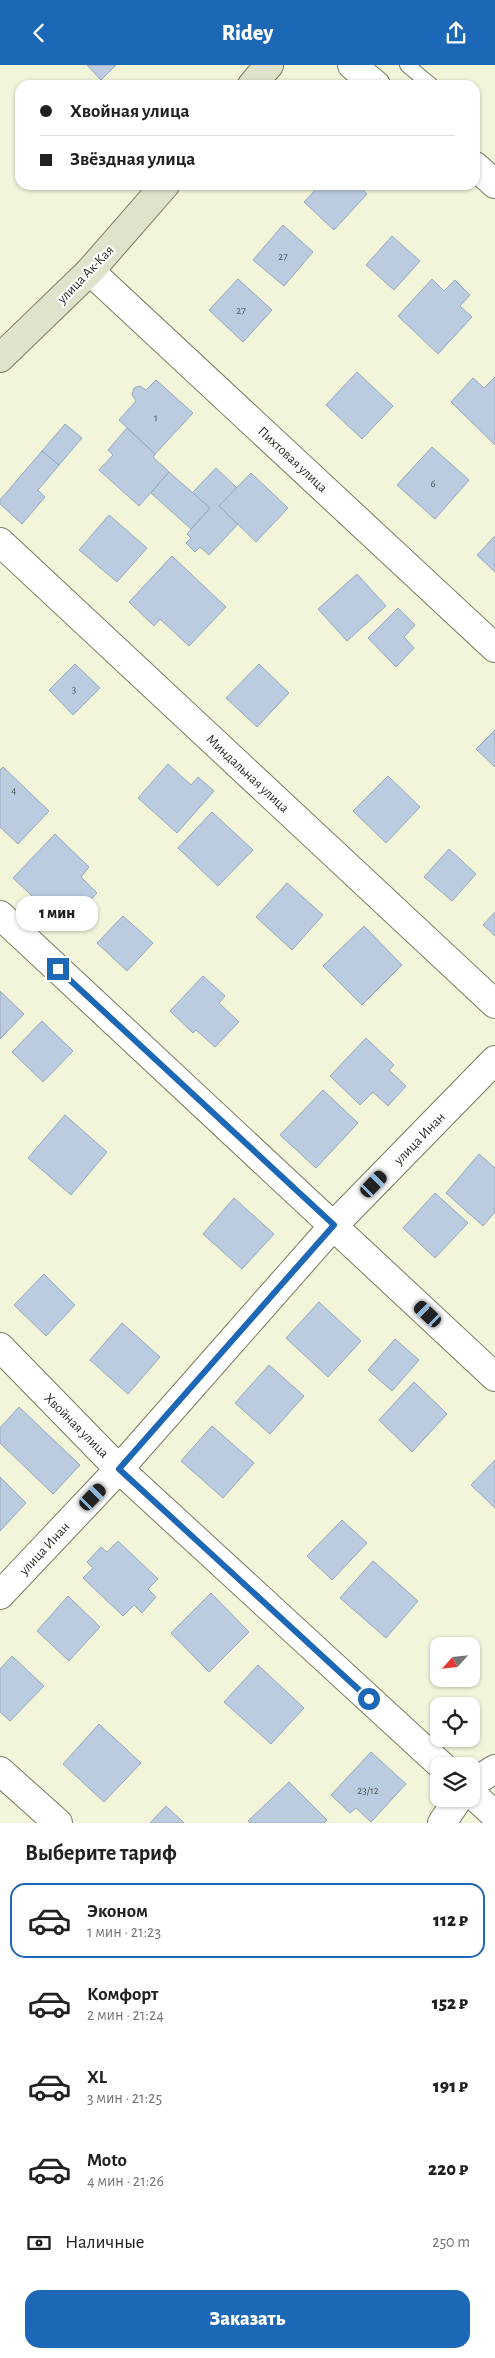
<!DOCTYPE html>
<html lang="ru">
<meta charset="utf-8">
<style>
:root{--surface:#fff;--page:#f2f2f2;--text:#202124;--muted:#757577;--line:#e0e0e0;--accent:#1c67b6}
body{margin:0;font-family:"Alegreya Sans",sans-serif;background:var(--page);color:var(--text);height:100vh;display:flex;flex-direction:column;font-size:19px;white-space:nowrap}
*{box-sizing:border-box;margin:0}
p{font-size:16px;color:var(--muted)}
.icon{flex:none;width:28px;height:28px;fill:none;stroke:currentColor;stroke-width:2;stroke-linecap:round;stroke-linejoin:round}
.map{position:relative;height:1758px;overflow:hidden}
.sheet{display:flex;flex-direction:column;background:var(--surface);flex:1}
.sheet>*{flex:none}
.guide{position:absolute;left:15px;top:15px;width:465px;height:110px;border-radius:15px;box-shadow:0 1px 4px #0004;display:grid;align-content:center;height:110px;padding:0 25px;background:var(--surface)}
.needle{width:32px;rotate:243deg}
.tools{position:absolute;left:430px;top:1572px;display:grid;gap:10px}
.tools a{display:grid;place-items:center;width:50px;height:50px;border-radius:10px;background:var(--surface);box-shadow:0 1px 4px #0004;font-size:25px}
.end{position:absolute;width:22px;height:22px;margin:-11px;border:6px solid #1c67b6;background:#fff;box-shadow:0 0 0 2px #fff}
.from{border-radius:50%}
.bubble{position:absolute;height:35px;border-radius:15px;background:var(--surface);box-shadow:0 1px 4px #0004;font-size:16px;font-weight:800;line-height:35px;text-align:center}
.car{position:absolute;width:15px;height:30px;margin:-15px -8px;border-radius:6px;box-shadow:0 0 4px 1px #0007;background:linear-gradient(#222 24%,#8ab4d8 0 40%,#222 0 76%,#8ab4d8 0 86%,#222 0)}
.guide b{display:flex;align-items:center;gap:18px;height:48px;font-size:19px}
.guide b+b{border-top:1px solid var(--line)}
.guide i{width:12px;height:12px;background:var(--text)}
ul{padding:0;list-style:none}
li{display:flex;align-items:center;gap:15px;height:75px;margin:0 10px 8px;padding:0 15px;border:2px solid transparent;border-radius:15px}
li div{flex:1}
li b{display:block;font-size:19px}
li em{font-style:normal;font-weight:800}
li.selected{border-color:var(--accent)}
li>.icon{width:45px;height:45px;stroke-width:1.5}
h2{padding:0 25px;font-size:22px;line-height:60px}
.pay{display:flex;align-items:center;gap:12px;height:55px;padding:0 25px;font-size:19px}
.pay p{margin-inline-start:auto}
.action{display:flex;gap:10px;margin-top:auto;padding:10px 25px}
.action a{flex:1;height:58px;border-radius:15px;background:var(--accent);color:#fff;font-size:20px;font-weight:800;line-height:58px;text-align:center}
header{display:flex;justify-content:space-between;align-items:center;height:65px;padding:0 25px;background:var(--accent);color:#fff;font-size:22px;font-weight:800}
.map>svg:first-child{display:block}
.building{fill:#bbcce1;stroke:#97a7bb}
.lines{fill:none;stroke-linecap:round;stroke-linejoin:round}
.service-casing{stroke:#787a62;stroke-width:16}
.minor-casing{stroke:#787a62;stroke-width:30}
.tertiary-casing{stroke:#787a62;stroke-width:30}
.secondary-casing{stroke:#787a62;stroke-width:30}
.service{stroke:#fff;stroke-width:14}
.minor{stroke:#fff;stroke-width:28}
.tertiary{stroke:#fff;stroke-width:28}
.secondary{stroke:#e1e2cb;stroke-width:28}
.route{stroke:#1c67b6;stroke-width:6}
.labels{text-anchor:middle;stroke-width:4.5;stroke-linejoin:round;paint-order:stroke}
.number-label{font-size:11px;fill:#505552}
.street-label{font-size:14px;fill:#2c2d23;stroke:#fff}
</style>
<header><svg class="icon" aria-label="back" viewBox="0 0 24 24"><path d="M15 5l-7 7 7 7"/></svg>Ridey<svg class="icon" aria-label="share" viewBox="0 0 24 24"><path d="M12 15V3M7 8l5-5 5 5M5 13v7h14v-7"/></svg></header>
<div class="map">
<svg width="495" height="1758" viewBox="0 0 495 1758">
<rect width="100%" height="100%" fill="#f2f5da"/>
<g class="building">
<path d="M87 0H116L101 15Z"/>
<path d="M320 120H358L367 129 334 165 304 137Z"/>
<path d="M283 160 313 187 284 221 253 195Z"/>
<path d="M392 171 420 196 394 225 366 200Z"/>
<path d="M238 214 272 245 243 277 209 245Z"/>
<path d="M432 214 444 226 455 215 470 230 460 241 472 252 438 289 398 251Z"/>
<path d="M357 307 393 341 362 374 326 340Z"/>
<path d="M495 312V380L451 337 473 313 484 323Z"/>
<path d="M156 315 193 348 155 389 119 355 136 336 132 330 134 323 140 321 146 325Z"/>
<path d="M65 359 82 373 59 400 42 386Z"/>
<path d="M127 363 155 389 153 392 169 407 139 441 99 405 113 390 108 385Z"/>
<path d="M432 382 469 415 435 454 397 420Z"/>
<path d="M42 386 59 400 38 425 45 432 22 459 0 439V435Z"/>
<path d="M216 403 237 423 219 441 238 459 209 490 200 482 195 487 186 478 191 473 187 469 210 443 192 428Z"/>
<path d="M169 407 210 443 191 464 151 428Z"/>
<path d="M251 408 288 443 256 477 219 441Z"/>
<path d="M109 450 147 483 117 517 79 485Z"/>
<path d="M495 471V507L477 490Z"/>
<path d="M172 491 226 542 189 581 160 554 154 561 129 537Z"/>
<path d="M357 509 386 541 347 576 318 544Z"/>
<path d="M398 543 415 560 404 572 414 583 396 602 368 573Z"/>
<path d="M75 599 100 623 73 650 49 625Z"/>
<path d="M259 599 289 628 257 662 226 633Z"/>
<path d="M495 665V702L476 684Z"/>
<path d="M168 699 191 720 198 712 214 726 177 768 138 733Z"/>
<path d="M3 702 49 746 18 779 0 762V705Z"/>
<path d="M388 711 420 742 386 778 353 746Z"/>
<path d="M212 747 253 785 218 821 178 783Z"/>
<path d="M55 769 89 802 81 812 97 828 76 851 59 835 48 846 13 813Z"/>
<path d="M449 784 476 809 452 836 424 812Z"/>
<path d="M287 818 323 850 292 885 256 852Z"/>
<path d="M495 847V871L483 860Z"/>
<path d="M123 851 153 878 127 906 97 878Z"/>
<path d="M364 861 402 900 362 940 323 901Z"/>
<path d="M203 911 225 931 219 938 239 957 215 982 196 965 193 968 170 946Z"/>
<path d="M0 926 24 949 0 974Z"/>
<path d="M42 956 73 986 43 1017 12 987Z"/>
<path d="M366 973 394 1000 389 1005 406 1021 388 1041 373 1027 360 1040 330 1011Z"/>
<path d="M323 1025 358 1058 316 1103 280 1070Z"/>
<path d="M65 1050 107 1087 71 1130 28 1093Z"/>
<path d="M479 1089 495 1103V1147L483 1161 446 1128Z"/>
<path d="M435 1128 468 1158 435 1193 403 1163Z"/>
<path d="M234 1133 274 1169 242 1204 203 1169Z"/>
<path d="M44 1209 75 1240 46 1271 14 1240Z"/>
<path d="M319 1237 361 1276 328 1312 286 1273Z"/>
<path d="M122 1258 160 1292 128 1329 90 1295Z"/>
<path d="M395 1274 419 1295 392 1326 368 1305Z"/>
<path d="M269 1300 304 1331 270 1369 235 1338Z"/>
<path d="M414 1317 447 1349 412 1387 379 1355Z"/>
<path d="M19 1342 80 1400 53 1429 0 1378V1363Z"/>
<path d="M212 1361 254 1398 223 1433 181 1396Z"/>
<path d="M495 1395V1443L471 1420Z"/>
<path d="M0 1412 26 1438 0 1466Z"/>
<path d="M342 1455 367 1478 332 1515 307 1491Z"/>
<path d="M118 1476 158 1514 148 1524 156 1532 142 1548 134 1540 123 1551 83 1513 93 1503 87 1497 101 1482 107 1487Z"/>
<path d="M373 1496 418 1536 386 1573 340 1533Z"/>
<path d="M211 1528 249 1567 209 1607 171 1568Z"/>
<path d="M68 1531 100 1562 69 1596 37 1566Z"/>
<path d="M12 1591 44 1621 10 1656 0 1647V1604Z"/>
<path d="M258 1600 304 1643 271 1679 224 1637Z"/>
<path d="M99 1659 141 1698 104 1737 63 1699Z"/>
<path d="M371 1687 406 1719 371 1757 356 1743 350 1748 331 1730Z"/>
<path d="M289 1717 327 1755 324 1758H250L248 1756Z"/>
<path d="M166 1741 184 1758H150Z"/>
</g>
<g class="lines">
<g class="service-casing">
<path id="service" d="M407 0 431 20"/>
</g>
<g class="minor-casing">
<g id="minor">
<path d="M90 206 495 583"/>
<path d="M0 477 495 939"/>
<path d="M0 850 495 1312"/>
<path d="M0 1282 119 1404 442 1701"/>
<path d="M0 1530 119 1404 334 1160 495 995"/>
<path d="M0 1706 58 1758"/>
<path d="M471 1719 495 1704"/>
<path d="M471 1728 495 1750"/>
<path d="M442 1758 458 1734"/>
</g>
</g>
<g class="tertiary-casing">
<g id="tertiary">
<path d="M352 0 376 20"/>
<path d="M475 101 495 119"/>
</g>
</g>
<g class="secondary-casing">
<g id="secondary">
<path d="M252 20 269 0"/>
<path d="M0 293 90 206 165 120"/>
</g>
</g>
<use href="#service" class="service"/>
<use href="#minor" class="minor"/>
<use href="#tertiary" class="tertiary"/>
<use href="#secondary" class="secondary"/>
</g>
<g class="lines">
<path class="route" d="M58 904 334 1160 119 1404 369 1634"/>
</g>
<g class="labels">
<g class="number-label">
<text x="283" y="195">27</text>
<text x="241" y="249">27</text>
<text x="156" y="356">1</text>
<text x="433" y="422">6</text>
<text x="74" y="628">3</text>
<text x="14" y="729">4</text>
<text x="368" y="1729">23/12</text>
</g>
<g class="street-label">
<text transform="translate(85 209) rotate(-46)" y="5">улица Ак-Кая</text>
<text transform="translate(293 394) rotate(43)" y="5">Пихтовая улица</text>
<text transform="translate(248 708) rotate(43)" y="5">Миндальная улица</text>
<text transform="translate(419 1073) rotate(-46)" y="5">улица Инан</text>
<text transform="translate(77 1360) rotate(45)" y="5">Хвойная улица</text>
<text transform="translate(44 1483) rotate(-47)" y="5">улица Инан</text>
</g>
</g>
</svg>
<div class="tools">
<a><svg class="needle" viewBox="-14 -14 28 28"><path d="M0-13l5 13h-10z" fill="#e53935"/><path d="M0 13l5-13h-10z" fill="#757577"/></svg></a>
<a><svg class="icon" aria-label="locate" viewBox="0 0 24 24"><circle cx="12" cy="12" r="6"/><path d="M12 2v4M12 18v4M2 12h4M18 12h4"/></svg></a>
<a><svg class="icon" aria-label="layers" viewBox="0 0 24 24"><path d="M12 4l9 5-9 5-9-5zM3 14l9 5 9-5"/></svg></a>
</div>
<i class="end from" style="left:369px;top:1634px"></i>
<i class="end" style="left:58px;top:904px"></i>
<div class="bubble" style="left:16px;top:831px;width:82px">1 мин</div>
<i class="car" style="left:374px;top:1119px;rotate:44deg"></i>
<i class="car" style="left:428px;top:1249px;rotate:313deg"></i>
<i class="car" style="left:93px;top:1432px;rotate:44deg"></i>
<div class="guide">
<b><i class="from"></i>Хвойная улица</b>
<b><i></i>Звёздная улица</b>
</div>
</div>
<section class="sheet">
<h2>Выберите тариф</h2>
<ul>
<li class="selected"><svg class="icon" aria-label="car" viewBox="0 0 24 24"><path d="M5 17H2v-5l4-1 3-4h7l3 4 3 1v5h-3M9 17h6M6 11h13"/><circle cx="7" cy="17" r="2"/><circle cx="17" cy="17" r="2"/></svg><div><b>Эконом</b><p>1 мин · 21:23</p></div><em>112 ₽</em></li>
<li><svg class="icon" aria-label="car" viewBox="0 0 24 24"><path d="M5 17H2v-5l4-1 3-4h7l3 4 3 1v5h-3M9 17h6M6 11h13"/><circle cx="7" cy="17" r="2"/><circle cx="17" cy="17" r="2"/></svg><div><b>Комфорт</b><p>2 мин · 21:24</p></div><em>152 ₽</em></li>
<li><svg class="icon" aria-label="car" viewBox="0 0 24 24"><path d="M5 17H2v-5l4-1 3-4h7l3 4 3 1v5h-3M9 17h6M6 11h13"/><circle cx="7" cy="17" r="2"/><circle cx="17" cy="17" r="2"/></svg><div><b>XL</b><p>3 мин · 21:25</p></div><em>191 ₽</em></li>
<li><svg class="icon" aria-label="car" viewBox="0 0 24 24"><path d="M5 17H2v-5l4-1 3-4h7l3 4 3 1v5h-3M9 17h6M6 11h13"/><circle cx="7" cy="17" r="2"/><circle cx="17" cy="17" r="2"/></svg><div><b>Moto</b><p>4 мин · 21:26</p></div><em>220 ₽</em></li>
</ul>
<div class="pay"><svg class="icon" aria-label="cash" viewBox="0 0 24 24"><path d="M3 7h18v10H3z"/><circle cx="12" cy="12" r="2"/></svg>Наличные<p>250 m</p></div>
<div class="action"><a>Заказать</a></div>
</section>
